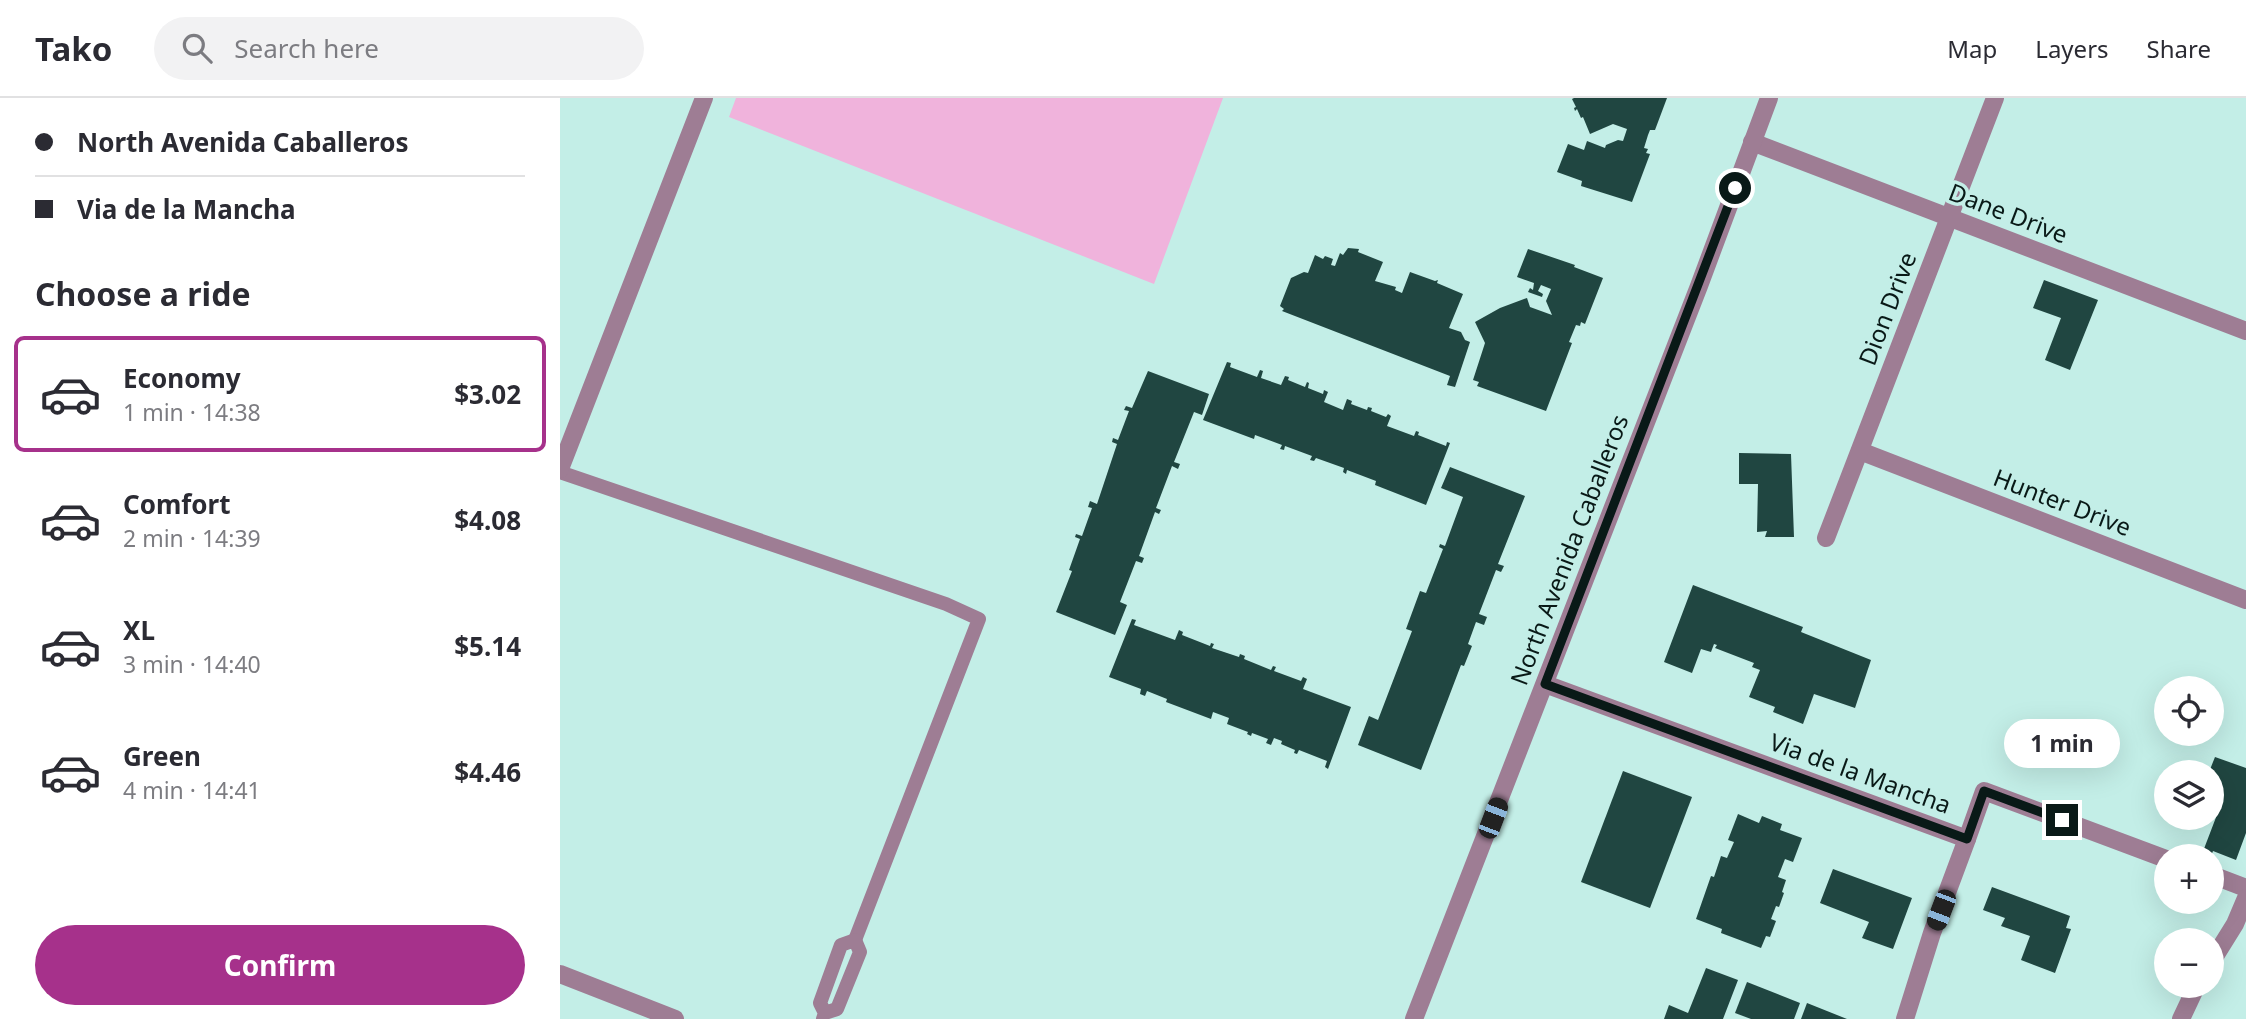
<!DOCTYPE html>
<meta charset="utf-8">
<style>
:root{--surface:#fff;--page:#f2f2f3;--text:#2b2b33;--muted:#7c7c81;--line:#e1e1e2;--accent:#a6318b}
body{margin:0;font-family:"Noto Sans",sans-serif;background:var(--page);color:var(--text);height:100vh;display:flex;flex-direction:column;font-size:26px;white-space:nowrap}
*{box-sizing:border-box;margin:0}
p{font-size:23px;color:var(--muted)}
.icon{flex:none;width:38px;height:38px;fill:none;stroke:currentColor;stroke-width:2;stroke-linecap:round;stroke-linejoin:round}
.map{position:relative;flex:1;overflow:hidden}
.sheet{display:flex;flex-direction:column;background:var(--surface);width:560px}
.sheet>*{flex:none}
.top-card{display:grid;align-content:center;height:154px;padding:0 35px;background:var(--surface)}
.fabs{position:absolute;left:1594px;top:578px;display:grid;gap:14px}
.fabs a{display:grid;place-items:center;width:70px;height:70px;border-radius:50%;background:var(--surface);box-shadow:0 7px 28px #0002;font-size:35px}
.end{position:absolute;width:32px;height:32px;margin:-16px;border:9px solid #091917;background:#fff;box-shadow:0 0 0 4px #fff}
.from{border-radius:50%}
.bubble{position:absolute;height:49px;border-radius:24px;background:var(--surface);box-shadow:0 7px 28px #0002;font-size:23px;font-weight:700;line-height:49px;text-align:center}
.car{position:absolute;width:21px;height:42px;margin:-21px -10px;border-radius:9px;box-shadow:0 0 5px 2px #0007;background:linear-gradient(#222 24%,#8ab4d8 0 40%,#222 0 76%,#8ab4d8 0 86%,#222 0)}
.top-card b{display:flex;align-items:center;gap:24px;height:66px;font-size:26px}
.top-card b+b{border-top:2px solid var(--line)}
.top-card i{width:18px;height:18px;background:var(--text)}
ul{padding:0;list-style:none}
li{display:flex;align-items:center;gap:21px;height:116px;margin:0 14px 10px;padding:0 21px;border:4px solid transparent;border-radius:10px}
li div{flex:1}
li b{display:block;font-size:26px}
li em{font-style:normal;font-weight:700}
li.on{border-color:var(--accent)}
li>.icon{width:63px;height:63px;stroke-width:1.5}
h2{padding:0 35px;font-size:32px;line-height:84px}
.action{display:flex;gap:14px;margin-top:auto;padding:14px 35px}
.action a{flex:1;height:80px;border-radius:42px;background:var(--accent);color:#fff;font-size:28px;font-weight:700;line-height:80px;text-align:center}
header{display:flex;align-items:center;gap:42px;box-sizing:border-box;height:98px;padding:0 35px;background:var(--surface);border-bottom:2px solid var(--line)}
header strong{font-size:33px}
nav{display:flex;gap:38px;margin-inline-start:auto;font-size:24px}
.search{width:490px;height:63px;background:var(--page);display:flex;align-items:center;gap:18px;box-sizing:border-box;padding:0 24px;border-radius:38px;color:var(--muted);font-size:26px}
main{display:flex;flex:1;min-height:0}
.map>svg:first-child{display:block}
.green{fill:#f0b3dc}
.building{fill:#204641}
.lines{fill:none;stroke-linecap:round;stroke-linejoin:round}
.service{stroke:#9e7d94;stroke-width:14}
.minor{stroke:#9e7d94;stroke-width:18}
.tertiary{stroke:#9e7d94;stroke-width:18}
.route{stroke:#091917;stroke-width:9}
.labels{text-anchor:middle;stroke-width:7;stroke-linejoin:round;paint-order:stroke}
.street-label{font-size:24px;fill:#091917;stroke:#c3eee7}
</style>
<header>
<strong>Tako</strong>
<div class="search"><svg class="icon" aria-label="search" viewBox="0 0 24 24"><circle cx="10" cy="10" r="6"/><path d="M15 15l6 6"/></svg>Search here</div>
<nav><a>Map</a><a>Layers</a><a>Share</a></nav>
</header>
<main>
<section class="sheet">
<div class="top-card">
<b><i class="from"></i>North Avenida Caballeros</b>
<b><i></i>Via de la Mancha</b>
</div>
<h2>Choose a ride</h2>
<ul>
<li class="on"><svg class="icon" aria-label="car" viewBox="0 0 24 24"><path d="M5 17H2v-5l4-1 3-4h7l3 4 3 1v5h-3M9 17h6M6 11h13"/><circle cx="7" cy="17" r="2"/><circle cx="17" cy="17" r="2"/></svg><div><b>Economy</b><p>1 min · 14:38</p></div><em>$3.02</em></li>
<li><svg class="icon" aria-label="car" viewBox="0 0 24 24"><path d="M5 17H2v-5l4-1 3-4h7l3 4 3 1v5h-3M9 17h6M6 11h13"/><circle cx="7" cy="17" r="2"/><circle cx="17" cy="17" r="2"/></svg><div><b>Comfort</b><p>2 min · 14:39</p></div><em>$4.08</em></li>
<li><svg class="icon" aria-label="car" viewBox="0 0 24 24"><path d="M5 17H2v-5l4-1 3-4h7l3 4 3 1v5h-3M9 17h6M6 11h13"/><circle cx="7" cy="17" r="2"/><circle cx="17" cy="17" r="2"/></svg><div><b>XL</b><p>3 min · 14:40</p></div><em>$5.14</em></li>
<li><svg class="icon" aria-label="car" viewBox="0 0 24 24"><path d="M5 17H2v-5l4-1 3-4h7l3 4 3 1v5h-3M9 17h6M6 11h13"/><circle cx="7" cy="17" r="2"/><circle cx="17" cy="17" r="2"/></svg><div><b>Green</b><p>4 min · 14:41</p></div><em>$4.46</em></li>
</ul>
<div class="action"><a>Confirm</a></div>
</section>
<div class="map">
<svg width="1686" height="921" viewBox="0 0 1686 921">
<rect width="100%" height="100%" fill="#c3eee7"/>
<path class="green" d="M176 0H663L594 186 169 19Z"/>
<g class="building">
<path d="M1014 0H1107L1095 32H1090L1088 37 1084 50 1088 51 1086 55 1090 56 1072 104 1021 88 1022 83 997 74 1008 46 1024 52 1027 43 1045 50 1046 47 1058 42 1063 43 1067 31 1053 26 1030 36 1023 19 1021 20 1017 11 1015 13 1014 10 1016 9 1012 1Z"/>
<path d="M788 150 799 151 798 154 823 164 815 183 836 189 835 192 842 195 850 174 875 183 878 182 877 185 903 196 889 230 901 234 905 242 910 244 895 289 887 287 890 278 722 213 724 211 720 208 731 180 744 174 748 175 755 157 763 161 765 158 773 161 771 167 775 168 780 155 783 157Z"/>
<path d="M968 151 1015 167 1014 169 1043 180 1025 226 1021 224 1020 228 1016 227 1009 244 1012 245 986 313 917 288 919 284 913 282 925 245 915 224 940 210 967 200 970 209 992 217 986 203 991 191 981 187 978 193 983 196 982 199 968 194 970 190 973 192 974 185 957 179Z"/>
<path d="M1484 182 1538 202 1510 272 1485 262 1501 220 1473 210Z"/>
<path d="M667 264 671 265 670 269 697 279 700 272 703 273 701 280 721 287 725 278 729 279 728 282 745 289 747 284 749 285 748 290 763 296 764 292 768 294 764 304 783 312 787 301 792 303 791 306 807 312 808 309 812 310 811 313 826 319 828 316 831 318 827 328 854 338 856 333 859 334 858 337 886 348 887 344 890 345 866 407 815 387 816 383 787 372 786 376 783 374 784 370 756 360 754 363 750 362 752 358 725 348 724 352 720 351 722 347 695 337 694 341 643 322Z"/>
<path d="M588 273 649 296 642 317 634 314 614 364 620 366 618 371 612 368 596 410 601 412 599 416 595 414 579 458 584 460 582 465 576 463 560 504 567 507 555 537 496 514 512 473 509 472 520 441 515 439 516 436 522 438 532 410 528 409 530 403 537 406 557 346 552 344 553 340 558 342 569 313 564 312 566 308 572 310Z"/>
<path d="M1179 355 1231 356 1234 439H1205L1207 433 1197 434 1198 386H1179Z"/>
<path d="M890 369 965 398 938 466 944 468 941 474 936 472 919 516 927 519 924 527 916 524 908 546 912 548 904 568 901 567 861 672 798 647 809 618 818 622 852 533 846 531 860 493 866 495 883 451 879 449 880 446 885 448 903 399 881 390Z"/>
<path d="M1133 487 1243 529 1241 534 1311 562 1295 610 1254 596 1243 626 1213 614 1215 609 1189 599 1200 572 1192 569 1194 565 1155 550 1157 547 1154 546 1151 554 1141 551 1132 575 1104 564Z"/>
<path d="M572 521 576 522 574 527 615 542 619 532 623 534 622 537 650 548 651 545 654 546 652 550 679 559 680 556 685 558 684 561 711 572 713 568 716 569 714 573 741 583 743 579 747 581 743 591 791 609 768 671 765 669 767 663 739 652 737 656 734 655 735 652 721 646 722 643 714 640 711 647 706 645 708 641 692 635 691 638 687 636 688 634 667 626 669 620 653 614 651 621 606 604 607 601 587 593 585 598 580 596 581 591 549 579Z"/>
<path d="M1655 659 1686 670V735L1676 762 1653 753 1651 758 1642 756 1663 701 1652 696 1655 689 1652 688V674H1649Z"/>
<path d="M1063 673 1132 699 1090 810 1021 784Z"/>
<path d="M1178 716 1199 725 1202 718 1222 726 1220 732 1242 740 1233 764 1225 761 1218 779 1226 782 1222 794 1224 795 1219 809 1216 808 1211 821 1216 823 1210 839 1206 838 1201 850 1161 835 1162 831 1136 821 1151 778 1154 779 1161 758 1167 760 1174 744 1168 742Z"/>
<path d="M1273 771 1352 800 1333 851 1302 840 1309 824 1260 805Z"/>
<path d="M1432 789 1510 818 1506 830 1511 831 1495 875 1461 862 1470 838 1441 828 1445 820 1423 812Z"/>
<path d="M1146 870 1178 882 1163 921H1104L1109 907 1128 915Z"/>
<path d="M1187 884 1240 905 1234 921H1191L1175 915Z"/>
<path d="M1247 905 1287 921H1241Z"/>
</g>
<g class="lines">
<g class="service">
<path d="M0 374 386 506 419 521 295 842"/>
<path d="M263 921 265 915 277 911 300 854 295 842 281 847 260 905 265 915"/>
</g>
<g class="minor">
<path d="M1192 44 1686 233"/>
<path d="M1300 353 1686 502"/>
<path d="M0 371 144 0"/>
<path d="M1266 440 1435 0"/>
<path d="M985 586 1407 741 1424 693 1606 761"/>
<path d="M1652 777 1686 790"/>
<path d="M1652 863 1675 826 1686 800"/>
<path d="M0 876 115 921"/>
<path d="M1345 921 1372 835 1407 741"/>
<path d="M1621 921 1637 887"/>
</g>
<path class="tertiary" d="M854 921 1139 188 1209 0"/>
</g>
<g class="lines">
<path class="route" d="M1175 90 985 586 1407 741 1424 693 1502 722"/>
</g>
<g class="labels">
<g class="street-label">
<text transform="translate(1448 116) rotate(21)" y="8">Dane Drive</text>
<text transform="translate(1328 211) rotate(-69)" y="8">Dion Drive</text>
<text transform="translate(1502 405) rotate(21)" y="8">Hunter Drive</text>
<text transform="translate(1010 452) rotate(-69)" y="8">North Avenida Caballeros</text>
<text transform="translate(1300 676) rotate(20)" y="8">Via de la Mancha</text>
</g>
</g>
</svg>
<div class="fabs">
<a><svg class="icon" aria-label="locate" viewBox="0 0 24 24"><circle cx="12" cy="12" r="6"/><path d="M12 2v4M12 18v4M2 12h4M18 12h4"/></svg></a>
<a><svg class="icon" aria-label="layers" viewBox="0 0 24 24"><path d="M12 4l9 5-9 5-9-5zM3 14l9 5 9-5"/></svg></a>
<a>+</a>
<a>−</a>
</div>
<i class="end from" style="left:1175px;top:90px"></i>
<i class="end" style="left:1502px;top:722px"></i>
<div class="bubble" style="left:1444px;top:621px;width:116px">1 min</div>
<i class="car" style="left:933px;top:720px;rotate:21deg"></i>
<i class="car" style="left:1381px;top:812px;rotate:201deg"></i>
</div>
</main>
